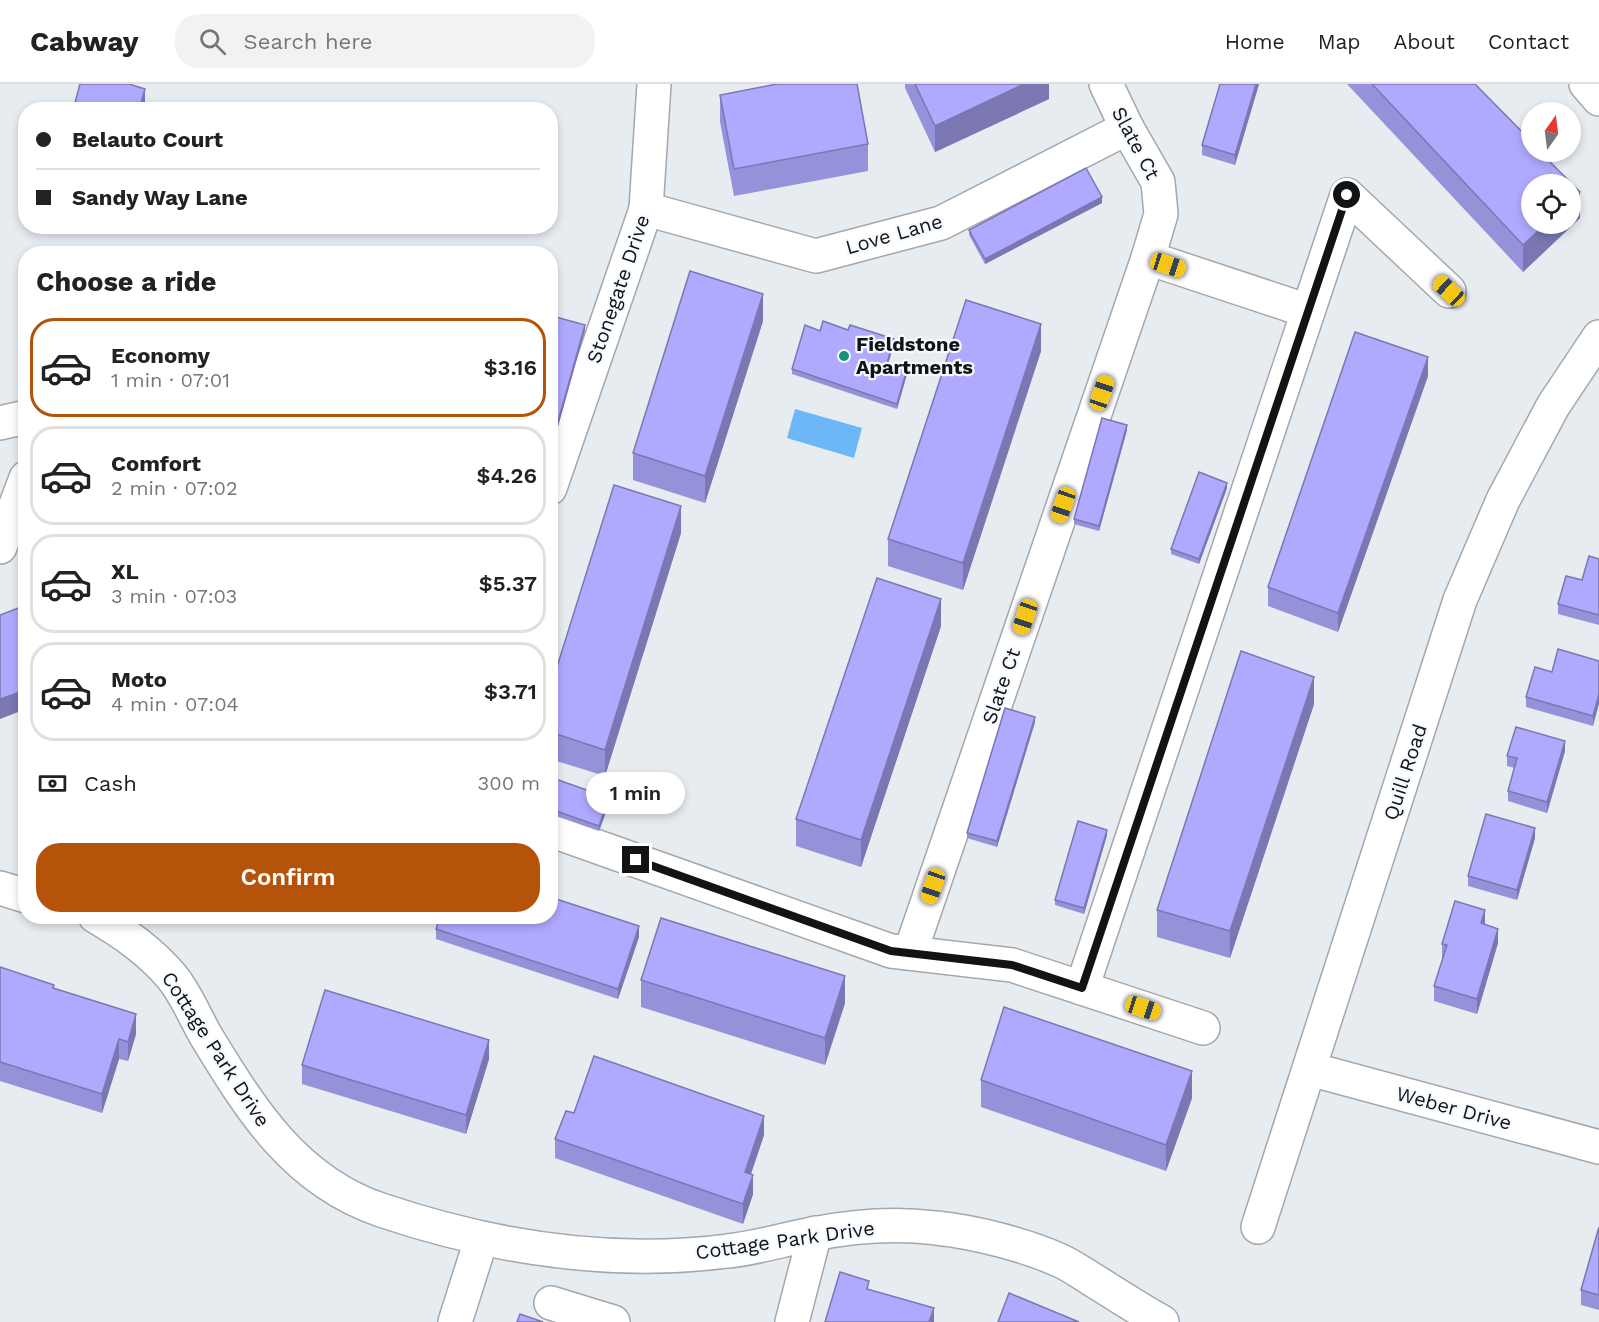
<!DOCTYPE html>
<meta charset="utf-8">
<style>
:root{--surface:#fff;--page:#f2f2f2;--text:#222;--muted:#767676;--line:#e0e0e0;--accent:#b45309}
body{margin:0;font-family:"Work Sans",sans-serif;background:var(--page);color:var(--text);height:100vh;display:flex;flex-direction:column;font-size:22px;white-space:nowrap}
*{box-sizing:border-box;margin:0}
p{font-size:20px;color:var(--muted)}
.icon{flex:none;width:33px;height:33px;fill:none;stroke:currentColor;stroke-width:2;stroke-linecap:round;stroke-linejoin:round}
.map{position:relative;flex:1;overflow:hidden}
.panel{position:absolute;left:18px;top:162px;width:540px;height:678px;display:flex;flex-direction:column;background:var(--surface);border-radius:24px;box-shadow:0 3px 9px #0003}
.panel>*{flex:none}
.guide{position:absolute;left:18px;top:18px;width:540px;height:132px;border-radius:24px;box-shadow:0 3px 9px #0003;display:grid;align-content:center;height:132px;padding:0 18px;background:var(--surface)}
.needle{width:39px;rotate:14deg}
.tools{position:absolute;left:1521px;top:18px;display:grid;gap:12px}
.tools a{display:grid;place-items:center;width:60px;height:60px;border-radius:50%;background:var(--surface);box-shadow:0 3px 9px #0003;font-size:30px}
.end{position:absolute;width:27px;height:27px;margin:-14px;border:8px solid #111314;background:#fff;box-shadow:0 0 0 3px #fff}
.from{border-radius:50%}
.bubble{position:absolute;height:42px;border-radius:21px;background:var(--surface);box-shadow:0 3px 9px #0003;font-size:20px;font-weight:600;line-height:42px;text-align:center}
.car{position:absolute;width:18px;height:36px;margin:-18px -9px;border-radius:8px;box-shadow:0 0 4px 2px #0007;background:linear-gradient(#f5c518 24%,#345 0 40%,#f5c518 0 76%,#345 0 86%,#f5c518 0)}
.guide b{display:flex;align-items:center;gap:21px;height:57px;font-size:22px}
.guide b+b{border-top:2px solid var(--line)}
.guide i{width:15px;height:15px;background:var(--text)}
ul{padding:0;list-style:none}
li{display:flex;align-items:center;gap:18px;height:99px;margin:0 12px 9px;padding:0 6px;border:3px solid var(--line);border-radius:24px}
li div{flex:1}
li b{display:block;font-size:22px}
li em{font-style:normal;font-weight:600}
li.on{border-color:var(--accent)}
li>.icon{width:54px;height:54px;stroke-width:1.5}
h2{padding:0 18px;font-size:27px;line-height:72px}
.pay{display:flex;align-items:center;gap:15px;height:66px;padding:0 18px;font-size:22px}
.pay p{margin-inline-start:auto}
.button{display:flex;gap:12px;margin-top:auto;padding:12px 18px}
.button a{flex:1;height:69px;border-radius:24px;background:var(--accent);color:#fff;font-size:24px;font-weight:600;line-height:69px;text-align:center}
header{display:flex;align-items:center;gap:36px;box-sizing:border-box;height:84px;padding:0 30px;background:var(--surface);border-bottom:2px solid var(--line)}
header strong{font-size:28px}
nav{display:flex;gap:33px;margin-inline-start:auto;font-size:21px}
.search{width:420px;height:54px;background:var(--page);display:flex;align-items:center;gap:15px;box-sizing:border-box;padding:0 21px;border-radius:24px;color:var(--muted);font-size:22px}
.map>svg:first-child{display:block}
.water{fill:#6db7f7}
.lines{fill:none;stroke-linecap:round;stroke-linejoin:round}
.minor-casing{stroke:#a3a8ad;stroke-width:36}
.minor{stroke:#fff;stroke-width:33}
.wall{fill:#9692da}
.shaded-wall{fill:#7a77b2}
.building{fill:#afaafe;stroke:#7a77b2;stroke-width:1.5}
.route{stroke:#111314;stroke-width:8}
.poi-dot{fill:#14937a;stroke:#f4f9ff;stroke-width:2}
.labels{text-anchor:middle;stroke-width:4.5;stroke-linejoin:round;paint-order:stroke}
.street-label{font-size:20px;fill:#111314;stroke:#f4f9ff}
.poi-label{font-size:20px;font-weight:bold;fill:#111314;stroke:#f4f9ff;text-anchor:start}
</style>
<header>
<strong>Cabway</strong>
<div class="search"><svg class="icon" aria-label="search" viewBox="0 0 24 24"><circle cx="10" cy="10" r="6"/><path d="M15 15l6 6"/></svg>Search here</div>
<nav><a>Home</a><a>Map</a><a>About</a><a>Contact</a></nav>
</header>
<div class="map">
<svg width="1599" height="1238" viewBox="0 0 1599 1238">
<rect width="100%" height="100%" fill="#e7ecf1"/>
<path class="water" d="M795 325 862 344 854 374 787 354Z"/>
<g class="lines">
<g class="minor-casing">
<g id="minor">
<path d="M1586 0 1599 15"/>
<path d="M646 125 816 172 941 139 1127 44"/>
<path d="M1148 174 1308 227"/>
<path d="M0 339 26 333"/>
<path d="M550 404 646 125 654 0"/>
<path d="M0 463 26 394"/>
<path d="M550 746 891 867 1012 881 1203 944"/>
<path d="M0 804 26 812"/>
<path d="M95 832C124 849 150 867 172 893 186 910 195 933 206 952 251 1026 295 1097 381 1126 494 1164 610 1182 728 1167 757 1164 785 1155 813 1150 853 1142 896 1139 936 1144 975 1148 1026 1161 1061 1177 1072 1182 1083 1190 1093 1196 1116 1210 1138 1225 1162 1238"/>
<path d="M910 869 1148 174 1161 130 1158 98 1127 44 1106 0"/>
<path d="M1082 904 1347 111 1449 207"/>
<path d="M1310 985 1599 1063"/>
<path d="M1258 1143 1460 516 1503 416 1553 322 1599 253"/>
<path d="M551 1219 613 1238"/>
<path d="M455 1238 481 1156"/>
<path d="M792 1238 815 1149"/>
</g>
</g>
<use href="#minor" class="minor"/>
</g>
<g class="wall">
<path d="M905 0H1049V15L935 68 905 4Z"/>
<path d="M1259 0 1235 81 1202 71V61Z"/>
<path d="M1347 0H1475L1580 134 1523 188Z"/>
<path d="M720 11 868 60V87L734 112 720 38Z"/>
<path d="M1102 119 985 180 969 151V146Z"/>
<path d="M763 237 705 419 633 396V369Z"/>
<path d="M585 246 557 346 550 345V253Z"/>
<path d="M820 247 894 260 888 279 907 290 897 325 792 290V285Z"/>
<path d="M1041 267 963 506 888 482V455Z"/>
<path d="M1428 292 1338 548 1268 522V503Z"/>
<path d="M1127 346 1099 447 1074 440V435Z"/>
<path d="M1227 404 1199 480 1171 470V465Z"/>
<path d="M681 449 605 692 550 675V605Z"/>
<path d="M1599 475V541L1558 530V520L1582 496Z"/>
<path d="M941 542 861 783 796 762V735Z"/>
<path d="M1599 577 1593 642 1526 623V613Z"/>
<path d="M1314 620 1230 874 1157 853V826Z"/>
<path d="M1035 638 997 763 967 754V749Z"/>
<path d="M1565 667 1547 729 1508 717V707L1515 684 1507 682V672Z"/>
<path d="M550 693 609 720 599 747 550 730Z"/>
<path d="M1107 751 1084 830 1055 821V816Z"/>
<path d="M1535 754 1517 816 1468 802V792Z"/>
<path d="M1485 841 1498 859 1477 930 1434 917V902L1443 875 1442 874V860Z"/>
<path d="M436 845 639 853 618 915 436 855Z"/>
<path d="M0 883 54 904 136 950 128 977 119 975 102 1029 0 997Z"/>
<path d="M641 896 845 919 825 981 641 923Z"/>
<path d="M489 975 466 1050 302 1000V981Z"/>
<path d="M981 996 1192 1014 1166 1087 981 1023Z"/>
<path d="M574 1029 764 1051 751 1090 753 1110 743 1140 555 1074V1055Z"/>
<path d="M1599 1143V1226L1581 1221V1206Z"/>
</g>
<g class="shaded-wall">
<path d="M1024 0H1049V15L935 68V42Z"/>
<path d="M1256 0H1259L1235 81V71Z"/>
<path d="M145 5V20L143 26H139Z"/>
<path d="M1580 108V134L1523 188V161L1546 140H1570V116Z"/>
<path d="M1102 113V119L985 180V175Z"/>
<path d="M763 210V237L705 419V392Z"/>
<path d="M1041 240V267L963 506V479Z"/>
<path d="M585 241V246L557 346V341Z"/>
<path d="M894 255V260L887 284V279Z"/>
<path d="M1428 273V292L1338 548V529Z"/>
<path d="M907 285V290L897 325V320Z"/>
<path d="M1127 341V346L1099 447V442Z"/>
<path d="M1227 399V404L1199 480V475Z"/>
<path d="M681 422V449L605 692V666Z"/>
<path d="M941 515V542L861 783V756Z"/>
<path d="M1314 593V620L1230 874V847Z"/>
<path d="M26 606V625L0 635V615Z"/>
<path d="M1599 610V620L1593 642V632Z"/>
<path d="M1035 633V638L997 763V757Z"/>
<path d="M1565 657V667L1547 729V718Z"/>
<path d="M609 714V720L599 747V742Z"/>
<path d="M1535 744V754L1517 816V806Z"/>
<path d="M1107 746V751L1084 830V824Z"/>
<path d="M1485 826V840L1481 839Z"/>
<path d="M639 842V853L618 915V905Z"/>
<path d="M1498 845V859L1477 930V915Z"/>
<path d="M845 892V919L825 981V954Z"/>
<path d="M136 930V950L128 977V958Z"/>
<path d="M119 955V975L102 1029V1010Z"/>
<path d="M489 956V975L466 1050V1031Z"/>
<path d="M1192 987V1014L1166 1087V1061Z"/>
<path d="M764 1032V1051L745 1107V1088Z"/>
<path d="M753 1091V1110L743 1140V1120Z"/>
<path d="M934 1224V1238H929Z"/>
</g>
<g class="building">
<path d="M80 0H129L145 5 139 26H73Z"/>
<path d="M777 0H857L868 60 734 85 720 11Z"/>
<path d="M915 0H1024L935 42Z"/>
<path d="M1220 0H1256L1235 71 1202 61Z"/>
<path d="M1372 0H1475L1532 58V68H1540L1580 108 1570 116V100H1532V140H1546L1523 161Z"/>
<path d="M1086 84 1102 113 985 175 969 146Z"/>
<path d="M690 187 763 210 705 392 633 369Z"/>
<path d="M966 216 1041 240 963 479 888 455Z"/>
<path d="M556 233 585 241 557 341 550 339V253Z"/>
<path d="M823 237 848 246 850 241 894 255 887 279 907 285 897 320 792 285 805 241 820 247Z"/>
<path d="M1355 248 1428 273 1338 529 1268 503Z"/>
<path d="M1102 334 1127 341 1099 442 1074 435Z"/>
<path d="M1199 388 1227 399 1199 475 1171 465Z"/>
<path d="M614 401 681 422 605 666 550 648V605Z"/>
<path d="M1589 472 1599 475V531L1558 520 1566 492 1582 496Z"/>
<path d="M877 494 941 515 861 756 796 735Z"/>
<path d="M26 521V606L0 615V531Z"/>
<path d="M1558 565 1599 577V610L1593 632 1526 613 1535 583 1552 588Z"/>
<path d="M1241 567 1314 593 1230 847 1157 826Z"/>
<path d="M1005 624 1035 633 997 757 967 749Z"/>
<path d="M1516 643 1565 657 1547 718 1508 707 1517 674 1507 672Z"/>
<path d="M550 693 609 714 599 742 550 725Z"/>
<path d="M1486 730 1535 744 1517 806 1468 792Z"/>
<path d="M1078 737 1107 746 1084 824 1055 816Z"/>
<path d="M550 813 639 842 618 905 436 845 440 832H550Z"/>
<path d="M1455 817 1485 826 1481 839 1498 845 1477 915 1434 902 1447 861 1442 860Z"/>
<path d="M661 834 845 892 825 954 641 896Z"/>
<path d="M0 883 54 901 53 904 136 930 128 958 119 955 102 1010 0 978Z"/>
<path d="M325 906 489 956 466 1031 302 981Z"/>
<path d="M1004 923 1192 987 1166 1061 981 996Z"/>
<path d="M594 972 764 1032 745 1088 753 1091 743 1120 555 1055 566 1027 574 1029Z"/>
<path d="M1599 1143V1211L1581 1206Z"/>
<path d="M840 1188 869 1197 867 1205 934 1224 929 1238H825Z"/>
<path d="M1009 1209 1079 1238H998Z"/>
<path d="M520 1230 543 1238H517Z"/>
</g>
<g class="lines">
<path class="route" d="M636 776 891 867 1012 881 1082 904 1347 111"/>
</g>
<circle class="poi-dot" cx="844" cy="272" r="6"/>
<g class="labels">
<g class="street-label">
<text transform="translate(1136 59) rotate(62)" y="7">Slate Ct</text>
<text transform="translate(894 150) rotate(-16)" y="7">Love Lane</text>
<text transform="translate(618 205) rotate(-71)" y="7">Stonegate Drive</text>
<text transform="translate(1001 602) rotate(-71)" y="7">Slate Ct</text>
<text transform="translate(1405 688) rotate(-72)" y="7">Quill Road</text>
<text transform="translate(216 965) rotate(57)" y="7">Cottage Park Drive</text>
<text transform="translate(1454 1024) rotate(15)" y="7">Weber Drive</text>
<text transform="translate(785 1156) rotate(-8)" y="7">Cottage Park Drive</text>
</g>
<g class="poi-label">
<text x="856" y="267">Fieldstone<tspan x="856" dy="23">Apartments</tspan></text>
</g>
</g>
</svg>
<div class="tools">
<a><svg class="needle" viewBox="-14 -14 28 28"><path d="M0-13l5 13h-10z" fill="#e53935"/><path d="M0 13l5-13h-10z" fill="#767676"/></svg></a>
<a><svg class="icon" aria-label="locate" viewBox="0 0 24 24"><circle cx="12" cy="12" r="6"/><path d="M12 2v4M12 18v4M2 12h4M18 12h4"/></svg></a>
</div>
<i class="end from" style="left:1347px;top:111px"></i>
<i class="end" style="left:636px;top:776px"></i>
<div class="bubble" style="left:586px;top:688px;width:99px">1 min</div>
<i class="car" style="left:1168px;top:181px;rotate:108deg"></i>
<i class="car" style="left:1449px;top:207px;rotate:313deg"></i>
<i class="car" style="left:1102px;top:309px;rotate:19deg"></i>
<i class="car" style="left:1063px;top:421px;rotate:199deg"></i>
<i class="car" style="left:1025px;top:533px;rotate:199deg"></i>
<i class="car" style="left:933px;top:802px;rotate:199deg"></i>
<i class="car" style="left:1143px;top:924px;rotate:108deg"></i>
<div class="guide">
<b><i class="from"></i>Belauto Court</b>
<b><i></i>Sandy Way Lane</b>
</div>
<section class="panel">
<h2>Choose a ride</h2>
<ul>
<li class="on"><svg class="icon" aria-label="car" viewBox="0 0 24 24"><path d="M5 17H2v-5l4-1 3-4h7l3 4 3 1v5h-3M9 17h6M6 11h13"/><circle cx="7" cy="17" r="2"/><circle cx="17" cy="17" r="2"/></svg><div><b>Economy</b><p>1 min · 07:01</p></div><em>$3.16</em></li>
<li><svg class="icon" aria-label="car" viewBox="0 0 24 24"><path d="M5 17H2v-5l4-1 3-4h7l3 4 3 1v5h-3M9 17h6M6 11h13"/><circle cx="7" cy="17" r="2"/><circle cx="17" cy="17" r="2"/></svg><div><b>Comfort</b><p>2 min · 07:02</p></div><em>$4.26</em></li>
<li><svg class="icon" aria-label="car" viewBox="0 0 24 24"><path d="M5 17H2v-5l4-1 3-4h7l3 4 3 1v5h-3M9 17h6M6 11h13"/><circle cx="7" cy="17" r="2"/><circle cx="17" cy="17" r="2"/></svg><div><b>XL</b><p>3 min · 07:03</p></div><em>$5.37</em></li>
<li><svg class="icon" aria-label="car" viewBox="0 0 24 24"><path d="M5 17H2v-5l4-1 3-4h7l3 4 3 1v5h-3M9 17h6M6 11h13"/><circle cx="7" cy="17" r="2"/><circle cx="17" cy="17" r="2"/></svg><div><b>Moto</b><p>4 min · 07:04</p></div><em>$3.71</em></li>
</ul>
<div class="pay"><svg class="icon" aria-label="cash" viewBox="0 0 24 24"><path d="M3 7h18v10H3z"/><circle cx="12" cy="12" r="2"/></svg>Cash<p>300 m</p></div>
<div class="button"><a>Confirm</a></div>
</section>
</div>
